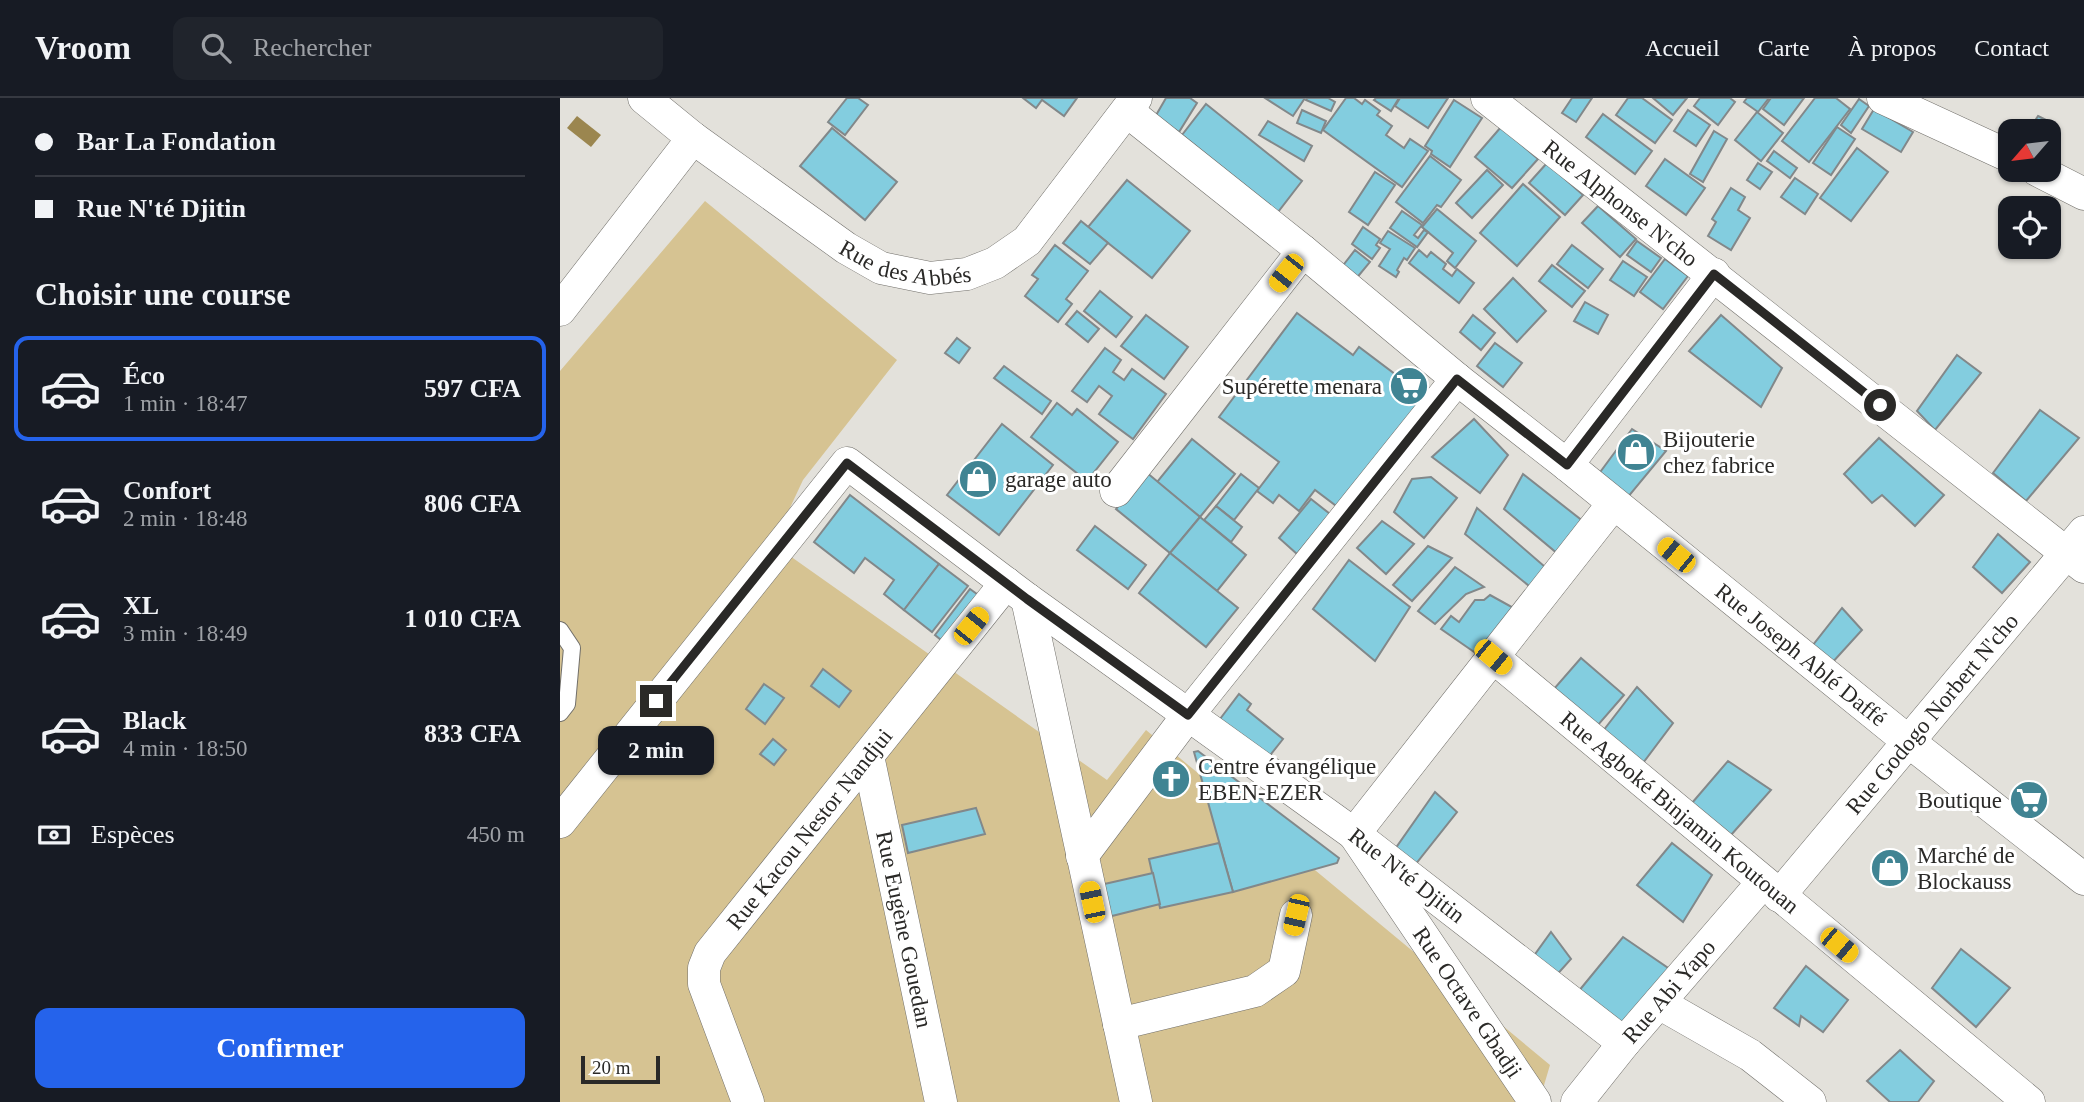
<!DOCTYPE html>
<html lang="fr">
<meta charset="utf-8">
<style>
:root{--surface:#171b24;--page:#20242c;--text:#f1f3f6;--muted:#9ea1a6;--line:#363941;--accent:#2563eb}
body{margin:0;font-family:"Times New Roman",serif;background:var(--page);color:var(--text);height:100vh;display:flex;flex-direction:column;font-size:26px;white-space:nowrap}
*{box-sizing:border-box;margin:0}
p{font-size:23px;color:var(--muted)}
.icon{flex:none;width:38px;height:38px;fill:none;stroke:currentColor;stroke-width:2;stroke-linecap:round;stroke-linejoin:round}
.map{position:relative;flex:1;overflow:hidden}
.sheet{display:flex;flex-direction:column;background:var(--surface);width:560px}
.sheet>*{flex:none}
.banner{display:grid;align-content:center;height:154px;padding:0 35px;background:var(--surface)}
.needle{width:46px;rotate:242deg}
.buttons{position:absolute;left:1438px;top:21px;display:grid;gap:14px}
.buttons a{display:grid;place-items:center;width:63px;height:63px;border-radius:14px;background:var(--surface);box-shadow:0 2px 5px #0004;font-size:35px}
.scale{position:absolute;left:21px;bottom:18px;width:79px;box-sizing:border-box;padding-left:7px;border:4px solid #2a2927;border-top:0;font-size:19px;line-height:24px;white-space:nowrap;color:#2a2927;-webkit-text-stroke:5px #fff;paint-order:stroke}
.end{position:absolute;width:32px;height:32px;margin:-16px;border:9px solid #2a2927;background:#fff;box-shadow:0 0 0 4px #fff}
.from{border-radius:50%}
.bubble{position:absolute;height:49px;border-radius:14px;background:var(--surface);box-shadow:0 2px 5px #0004;font-size:23px;font-weight:700;line-height:49px;text-align:center}
.car{position:absolute;width:21px;height:42px;margin:-21px -10px;border-radius:9px;box-shadow:0 0 5px 2px #0007;background:linear-gradient(#f5c518 24%,#345 0 40%,#f5c518 0 76%,#345 0 86%,#f5c518 0)}
.banner b{display:flex;align-items:center;gap:24px;height:66px;font-size:26px}
.banner b+b{border-top:2px solid var(--line)}
.banner i{width:18px;height:18px;background:var(--text)}
ul{padding:0;list-style:none}
li{display:flex;align-items:center;gap:21px;height:105px;margin:0 14px 10px;padding:0 21px;border:4px solid transparent;border-radius:14px}
li div{flex:1}
li b{display:block;font-size:26px}
li em{font-style:normal;font-weight:700}
li.active{border-color:var(--accent)}
li>.icon{width:63px;height:63px;stroke-width:1.5}
h2{padding:0 35px;font-size:32px;line-height:84px}
.pay{display:flex;align-items:center;gap:18px;height:77px;padding:0 35px;font-size:26px}
.pay p{margin-inline-start:auto}
.action{display:flex;gap:14px;margin-top:auto;padding:14px 35px}
.action a{flex:1;height:80px;border-radius:14px;background:var(--accent);color:#fff;font-size:28px;font-weight:700;line-height:80px;text-align:center}
header{display:flex;align-items:center;gap:42px;box-sizing:border-box;height:98px;padding:0 35px;background:var(--surface);border-bottom:2px solid var(--line)}
header strong{font-size:33px}
nav{display:flex;gap:38px;margin-inline-start:auto;font-size:24px}
.search{width:490px;height:63px;background:var(--page);display:flex;align-items:center;gap:18px;box-sizing:border-box;padding:0 24px;border-radius:14px;color:var(--muted);font-size:26px}
main{display:flex;flex:1;min-height:0}
.map>svg:first-child{display:block}
.green{fill:#d6c392}
.water{fill:#9b864f}
.building{fill:#83cddf;stroke:#82888a;stroke-width:2}
.lines{fill:none;stroke-linecap:round;stroke-linejoin:round}
.lane-casing{stroke:#716f6a;stroke-width:18}
.street-casing{stroke:#716f6a;stroke-width:33}
.lane{stroke:#fff;stroke-width:16}
.street{stroke:#fff;stroke-width:32}
.route{stroke:#2a2927;stroke-width:9}
.labels{text-anchor:middle;stroke-width:6;stroke-linejoin:round;paint-order:stroke}
.street-label{font-size:23px;fill:#2a2927;stroke:#fff}
.poi-label{font-size:23px;fill:#2a2927;stroke:#fff;text-anchor:start}
</style>
<header>
<strong>Vroom</strong>
<div class="search"><svg class="icon" aria-label="search" viewBox="0 0 24 24"><circle cx="10" cy="10" r="6"/><path d="M15 15l6 6"/></svg>Rechercher</div>
<nav><a>Accueil</a><a>Carte</a><a>À propos</a><a>Contact</a></nav>
</header>
<main>
<section class="sheet">
<div class="banner">
<b><i class="from"></i>Bar La Fondation</b>
<b><i></i>Rue N'té Djitin</b>
</div>
<h2>Choisir une course</h2>
<ul>
<li class="active"><svg class="icon" aria-label="car" viewBox="0 0 24 24"><path d="M5 17H2v-5l4-1 3-4h7l3 4 3 1v5h-3M9 17h6M6 11h13"/><circle cx="7" cy="17" r="2"/><circle cx="17" cy="17" r="2"/></svg><div><b>Éco</b><p>1 min · 18:47</p></div><em>597 CFA</em></li>
<li><svg class="icon" aria-label="car" viewBox="0 0 24 24"><path d="M5 17H2v-5l4-1 3-4h7l3 4 3 1v5h-3M9 17h6M6 11h13"/><circle cx="7" cy="17" r="2"/><circle cx="17" cy="17" r="2"/></svg><div><b>Confort</b><p>2 min · 18:48</p></div><em>806 CFA</em></li>
<li><svg class="icon" aria-label="car" viewBox="0 0 24 24"><path d="M5 17H2v-5l4-1 3-4h7l3 4 3 1v5h-3M9 17h6M6 11h13"/><circle cx="7" cy="17" r="2"/><circle cx="17" cy="17" r="2"/></svg><div><b>XL</b><p>3 min · 18:49</p></div><em>1 010 CFA</em></li>
<li><svg class="icon" aria-label="car" viewBox="0 0 24 24"><path d="M5 17H2v-5l4-1 3-4h7l3 4 3 1v5h-3M9 17h6M6 11h13"/><circle cx="7" cy="17" r="2"/><circle cx="17" cy="17" r="2"/></svg><div><b>Black</b><p>4 min · 18:50</p></div><em>833 CFA</em></li>
</ul>
<div class="pay"><svg class="icon" aria-label="cash" viewBox="0 0 24 24"><path d="M3 7h18v10H3z"/><circle cx="12" cy="12" r="2"/></svg>Espèces<p>450 m</p></div>
<div class="action"><a>Confirmer</a></div>
</section>
<div class="map">
<svg width="1524" height="1004" viewBox="0 0 1524 1004">
<rect width="100%" height="100%" fill="#e3e1db"/>
<path class="green" d="M145 103 337 262 243 382 213 446 547 682 586 632 990 967 979 1004H0V273Z"/>
<path class="water" d="M17 18 41 37 31 49 7 30Z"/>
<g class="building">
<path d="M287 0H298L308 7 285 37 268 24Z"/>
<path d="M463 0H517L504 18 482 2 476 10Z"/>
<path d="M606 0H630L637 5 619 34 595 19Z"/>
<path d="M705 0H745L733 18Z"/>
<path d="M747 0H768L775 4 771 13 746 2Z"/>
<path d="M786 0H794L802 6 805 2 820 13 817 17 832 28 826 37 844 50 850 41 868 53 842 89 763 32Z"/>
<path d="M816 0H839L831 13 814 2Z"/>
<path d="M840 0H888L868 30 835 8Z"/>
<path d="M1012 0H1032L1016 24 1002 15Z"/>
<path d="M1068 0H1082L1112 22 1095 45 1056 17Z"/>
<path d="M1093 0H1127L1113 17Z"/>
<path d="M1140 0H1170L1175 4 1158 27 1134 8Z"/>
<path d="M1187 0H1209L1198 14 1184 4Z"/>
<path d="M1211 0H1244L1224 27 1203 11Z"/>
<path d="M1255 0H1276L1290 11 1249 64 1222 43Z"/>
<path d="M1299 1 1309 8 1291 35 1281 27Z"/>
<path d="M894 2 922 20 890 69 871 56 872 53 865 48Z"/>
<path d="M646 6 742 83 718 114 622 37Z"/>
<path d="M1314 11 1353 34 1341 54 1302 31Z"/>
<path d="M742 12 766 23 761 35 737 25Z"/>
<path d="M1128 12 1150 27 1136 48 1114 33Z"/>
<path d="M1197 14 1223 35 1201 63 1175 42Z"/>
<path d="M1043 16 1092 53 1075 76 1026 39Z"/>
<path d="M1478 18 1496 27 1489 37V33L1469 32Z"/>
<path d="M708 23 752 48 744 63 699 37Z"/>
<path d="M941 29 978 61 952 90 915 59Z"/>
<path d="M1277 29 1295 41 1271 77 1253 65Z"/>
<path d="M272 30 337 84 305 122 240 68Z"/>
<path d="M1154 33 1167 41 1143 84 1130 76Z"/>
<path d="M1297 50 1328 74 1291 123 1260 100Z"/>
<path d="M1214 53 1237 70 1230 80 1207 63Z"/>
<path d="M870 58 901 82 881 109 877 107 863 125 836 104Z"/>
<path d="M1105 61 1145 90 1126 117 1086 88Z"/>
<path d="M987 65 1023 97 1005 117 969 85Z"/>
<path d="M1198 65 1212 74 1200 91 1187 82Z"/>
<path d="M927 72 943 87 912 120 896 105Z"/>
<path d="M815 74 835 87 808 127 789 114Z"/>
<path d="M1235 80 1258 96 1245 116 1221 99Z"/>
<path d="M567 82 630 133 592 180 528 129Z"/>
<path d="M963 86 1000 119 957 168 920 135Z"/>
<path d="M1171 90 1185 99 1178 112 1190 120 1171 152 1148 138 1156 124 1152 121Z"/>
<path d="M1038 108 1076 141 1060 159 1022 125Z"/>
<path d="M877 111 916 143 895 170 887 163 893 155 862 129Z"/>
<path d="M842 113 862 127 854 137 858 140 864 132 868 134 857 149 830 130Z"/>
<path d="M521 123 548 145 530 166 503 145Z"/>
<path d="M803 129 820 141 816 147 820 150 812 161 792 146Z"/>
<path d="M828 133 855 150 847 162 844 160 837 172 839 174 836 179 819 168 830 151 820 145Z"/>
<path d="M1077 143 1101 160 1091 174 1067 157Z"/>
<path d="M495 147 528 173 506 201 512 206 498 224 465 198 478 181 472 177Z"/>
<path d="M1012 147 1043 171 1028 190 997 166Z"/>
<path d="M795 152 810 164 795 182 781 170Z"/>
<path d="M859 152 867 159 871 154 886 166 883 171 892 178 897 171 914 185 899 205 849 165Z"/>
<path d="M1105 161 1128 178 1103 211 1080 194Z"/>
<path d="M1063 163 1087 179 1074 198 1050 182Z"/>
<path d="M992 167 1025 193 1012 209 979 183Z"/>
<path d="M953 180 986 213 957 244 924 211Z"/>
<path d="M540 193 572 219 556 239 524 213Z"/>
<path d="M1025 204 1048 217 1038 236 1014 223Z"/>
<path d="M517 213 539 231 528 244 506 226Z"/>
<path d="M737 215 793 257 799 249 864 298 779 410 755 392 739 413 719 397 713 405 697 393 719 364 659 319Z"/>
<path d="M586 217 628 249 604 281 561 248Z"/>
<path d="M913 217 935 235 921 252 900 234Z"/>
<path d="M1161 217 1222 270 1201 309 1129 253Z"/>
<path d="M397 240 410 250 399 265 385 255Z"/>
<path d="M935 245 962 265 943 289 917 268Z"/>
<path d="M545 250 561 262 553 274 564 282 572 271 606 296 573 341 539 316 552 298 539 288 527 304 512 293Z"/>
<path d="M1397 257 1421 275 1375 332 1357 313Z"/>
<path d="M444 268 491 303 482 316 434 280Z"/>
<path d="M497 305 512 317 517 311 558 344 527 383 471 339Z"/>
<path d="M1480 312 1519 340 1466 403 1433 375Z"/>
<path d="M914 321 948 357 920 395 872 359Z"/>
<path d="M442 326 493 367 439 437 387 397Z"/>
<path d="M1072 331 1106 353 1068 399 1038 377Z"/>
<path d="M1319 340 1384 397 1355 428 1322 397 1312 405 1284 376Z"/>
<path d="M632 341 675 376 640 419 597 384Z"/>
<path d="M586 374 640 419 610 455 556 411Z"/>
<path d="M681 376 699 390 674 422 656 408Z"/>
<path d="M963 376 1024 424 998 456 944 411Z"/>
<path d="M871 379 897 400 864 440 834 414 852 381Z"/>
<path d="M290 397 379 466 344 512 324 496 334 482 305 460 294 475 254 444Z"/>
<path d="M751 401 770 416 737 456 719 440Z"/>
<path d="M656 408 682 429 671 444 644 422Z"/>
<path d="M917 410 992 475 974 492 905 436Z"/>
<path d="M640 419 686 457 657 493 610 455Z"/>
<path d="M822 423 854 446 826 476 797 450Z"/>
<path d="M535 428 586 467 568 491 517 452Z"/>
<path d="M1438 436 1470 464 1442 495 1413 469Z"/>
<path d="M868 448 892 460 852 503 833 487Z"/>
<path d="M610 455 678 510 646 549 579 495Z"/>
<path d="M789 462 850 509 815 563 753 511Z"/>
<path d="M379 466 408 488 372 534 344 512Z"/>
<path d="M895 469 924 489 906 496 875 526 858 513Z"/>
<path d="M410 491 421 499 386 546 375 537Z"/>
<path d="M930 497 959 513 917 556 881 531 891 518 899 524 915 502H924Z"/>
<path d="M1282 510 1302 532 1271 566 1253 547Z"/>
<path d="M1021 560 1064 597 1038 627 993 592Z"/>
<path d="M263 571 291 593 279 609 251 588Z"/>
<path d="M204 586 224 600 205 626 186 611Z"/>
<path d="M1077 589 1113 625 1083 665 1043 633Z"/>
<path d="M679 596 691 606 687 612 723 641 708 660 660 621Z"/>
<path d="M213 641 226 652 214 667 200 656Z"/>
<path d="M638 653 779 760 777 765 673 794 634 654Z"/>
<path d="M1168 663 1211 692 1171 737 1132 705Z"/>
<path d="M875 694 897 714 851 772 833 754Z"/>
<path d="M416 710 425 736 348 755 342 727Z"/>
<path d="M659 745 673 794 600 810 589 761Z"/>
<path d="M1112 745 1152 777 1123 824 1077 787Z"/>
<path d="M593 775 600 806 548 819 540 787Z"/>
<path d="M991 834 1011 861 994 880 968 866Z"/>
<path d="M1063 839 1111 872 1059 929 1018 894Z"/>
<path d="M1401 851 1450 890 1416 929 1372 890Z"/>
<path d="M1246 868 1288 902 1263 934 1241 918 1239 928 1214 910Z"/>
<path d="M1340 952 1374 983 1358 1004H1330L1307 983Z"/>
</g>
<g class="lines">
<g class="lane-casing">
<path id="lane" d="M0 532 12 550 7 606 0 615"/>
</g>
<g class="street-casing">
<g id="street">
<path id="s1" d="M84 0 133 40 286 150 321 170 370 180 407 176 435 165 467 143 576 0"/>
<path id="s2" d="M927 0 1524 469"/>
<path d="M1323 0 1451 59"/>
<path id="s3" d="M567 13 743 153 897 281 1007 367 1348 643 1524 781"/>
<path d="M1477 72 1524 96"/>
<path d="M0 212 133 40"/>
<path d="M1007 367 1154 176"/>
<path d="M556 393 743 153"/>
<path d="M467 501 576 1004"/>
<path id="s4" d="M933 559 1469 1004"/>
<path id="s5" d="M308 658 381 1004"/>
<path id="s6" d="M0 724 287 365 467 501 794 736 1064 945"/>
<path d="M522 758 628 617 897 281"/>
<path id="s7" d="M1219 798 1524 434"/>
<path d="M1099 905 1190 957 1250 1004"/>
<path d="M559 926 695 893 724 873 736 817"/>
<path id="s8" d="M188 1004 144 886V870L150 855 446 485"/>
<path d="M975 1004 794 736 1053 406"/>
<path id="s9" d="M1017 1004 1064 945 1203 784"/>
</g>
</g>
<use href="#lane" class="lane"/>
<use href="#street" class="street"/>
</g>
<g class="lines">
<path class="route" d="M96 603 287 365 467 501 628 617 897 281 1007 367 1154 176 1320 307"/>
</g>
<defs>
<g id="supermarket-disc" transform="scale(2.0125)"><circle r="9.5" fill="#408493" stroke="#fff"/><path d="M-6-5.5h2.5l.6 2H6L4.5 2H-2.5L-4.4-4H-6ZM-1.5 3.2a1.3 1.3 0 1 0 .1 0ZM3 3.2a1.3 1.3 0 1 0 .1 0Z" fill="#fff"/></g>
<g id="shop-disc" transform="scale(2.0125)"><circle r="9.5" fill="#408493" stroke="#fff"/><path d="M-5-2.5h2.3a2.7 3.5 0 0 1 5.4 0H5L5.5 6h-11ZM-1.5-2.5h3a1.5 2.3 0 0 0-3 0Z" fill="#fff"/></g>
<g id="church-disc" transform="scale(2.0125)"><circle r="9.5" fill="#408493" stroke="#fff"/><path d="M-1.2-6h2.4v3.5h3.3v2.4h-3.3V6h-2.4V-.1h-3.3v-2.4h3.3Z" fill="#fff"/></g>
</defs>
<g fill-rule="evenodd">
<use href="#supermarket-disc" x="849" y="288"/>
<use href="#shop-disc" x="1076" y="354"/>
<use href="#shop-disc" x="418" y="381"/>
<use href="#church-disc" x="611" y="681"/>
<use href="#supermarket-disc" x="1469" y="702"/>
<use href="#shop-disc" x="1330" y="770"/>
</g>
<g class="labels">
<g class="street-label">
<text dy="8" stroke="none"><textPath href="#s2" startOffset="170">Rue Alphonse N'cho</textPath></text>
<text dy="8" stroke="none"><textPath href="#s1" startOffset="315">Rue des Abbés</textPath></text>
<text dy="8" stroke="none"><textPath href="#s3" startOffset="866">Rue Joseph Ablé Daffé</textPath></text>
<text dy="8" stroke="none"><textPath href="#s7" startOffset="238">Rue Godogo Norbert N'cho</textPath></text>
<text dy="8" stroke="none"><textPath href="#s4" startOffset="243">Rue Agboké Binjamin Koutouan</textPath></text>
<text dy="8" stroke="none"><textPath href="#s8" startOffset="317">Rue Kacou Nestor Nandjui</textPath></text>
<text dy="8" stroke="none"><textPath href="#s6" startOffset="1155">Rue N'té Djitin</textPath></text>
<text dy="8" stroke="none"><textPath href="#s5" startOffset="177">Rue Eugène Gouedan</textPath></text>
<text dy="8" stroke="none"><textPath href="#s9" startOffset="144">Rue Abi Yapo</textPath></text>
<text transform="translate(908 904) rotate(56)" y="8">Rue Octave Gbadji</text>
</g>
<g class="poi-label">
<text x="822" y="296" text-anchor="end">Supérette menara</text>
<text x="1103" y="349">Bijouterie<tspan x="1103" dy="26">chez fabrice</tspan></text>
<text x="445" y="389">garage auto</text>
<text x="638" y="676">Centre évangélique<tspan x="638" dy="26">EBEN-EZER</tspan></text>
<text x="1442" y="710" text-anchor="end">Boutique</text>
<text x="1357" y="765">Marché de<tspan x="1357" dy="26">Blockauss</tspan></text>
</g>
</g>
</svg>
<div class="buttons">
<a><svg class="needle" viewBox="-14 -14 28 28"><path d="M0-13l5 13h-10z" fill="#e53935"/><path d="M0 13l5-13h-10z" fill="#9ea1a6"/></svg></a>
<a><svg class="icon" aria-label="locate" viewBox="0 0 24 24"><circle cx="12" cy="12" r="6"/><path d="M12 2v4M12 18v4M2 12h4M18 12h4"/></svg></a>
</div>
<div class="scale">20 m</div>
<i class="end from" style="left:1320px;top:307px"></i>
<i class="end" style="left:96px;top:603px"></i>
<div class="bubble" style="left:38px;top:628px;width:116px">2 min</div>
<i class="car" style="left:726px;top:175px;rotate:218deg"></i>
<i class="car" style="left:1116px;top:457px;rotate:309deg"></i>
<i class="car" style="left:411px;top:528px;rotate:39deg"></i>
<i class="car" style="left:933px;top:559px;rotate:130deg"></i>
<i class="car" style="left:532px;top:804px;rotate:348deg"></i>
<i class="car" style="left:736px;top:817px;rotate:193deg"></i>
<i class="car" style="left:1279px;top:847px;rotate:130deg"></i>
</div>
</main>
